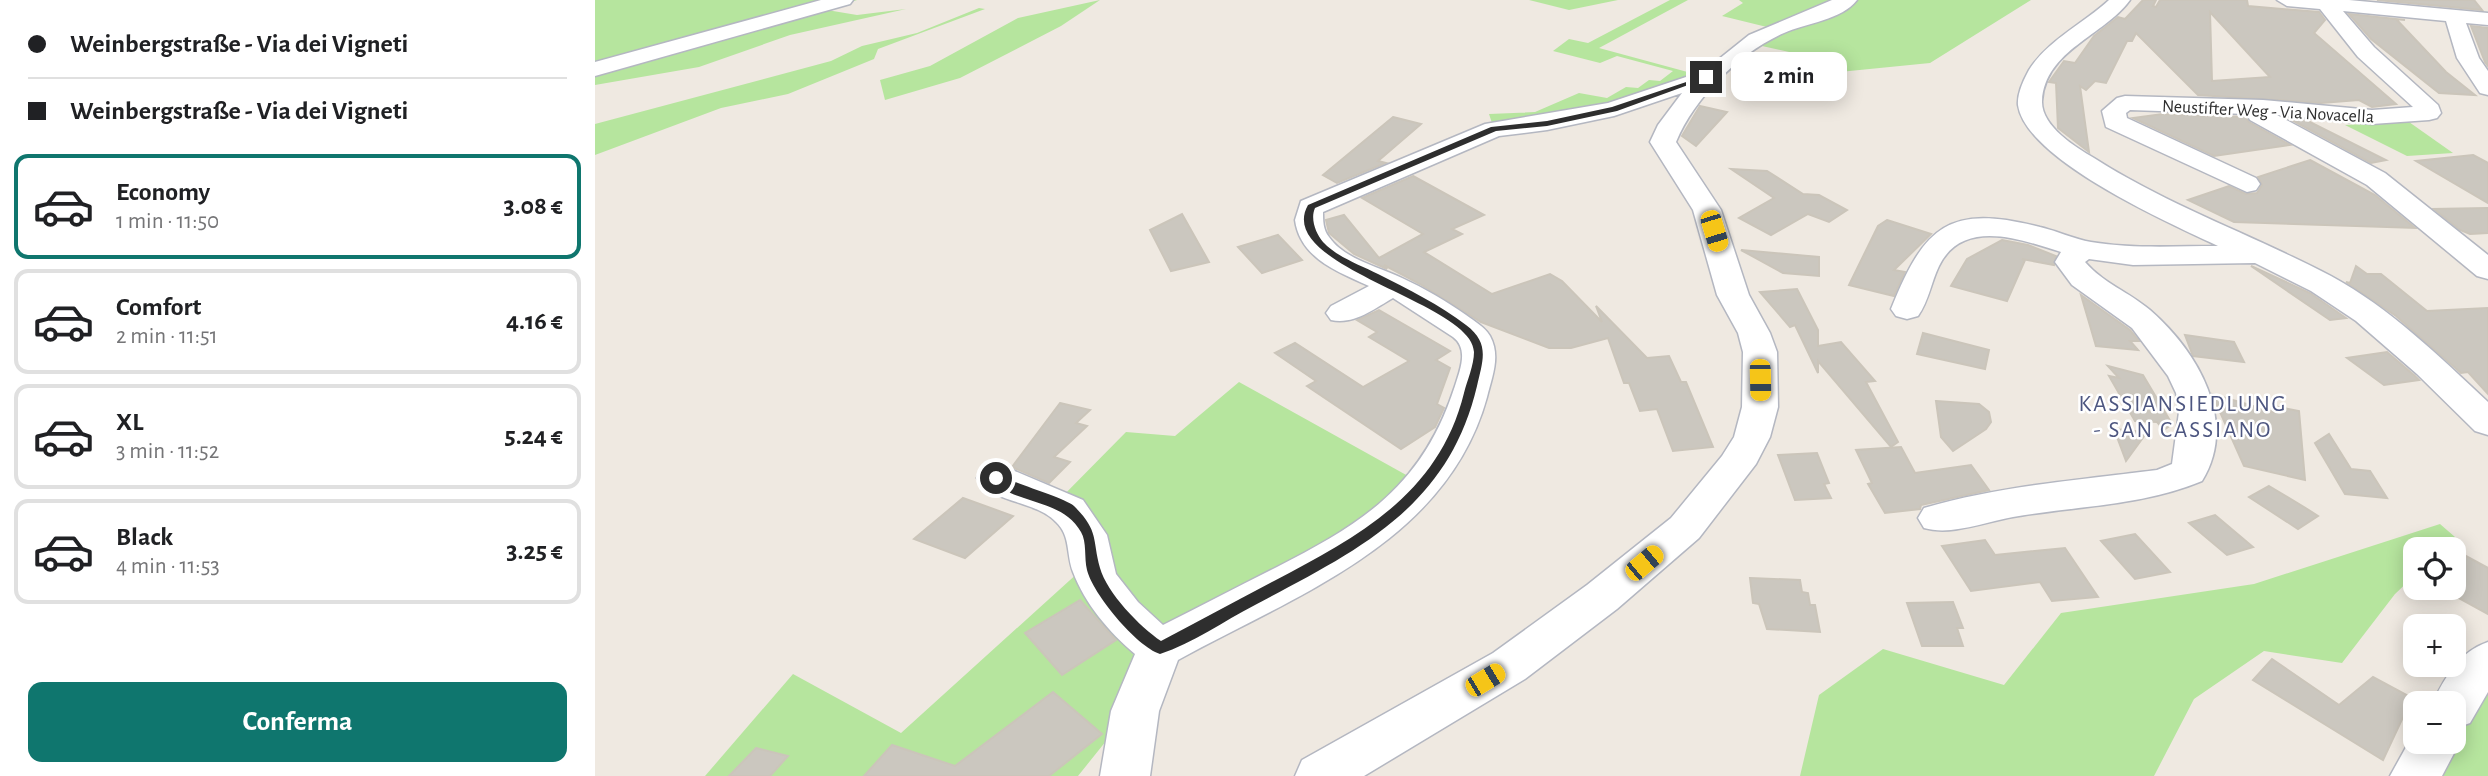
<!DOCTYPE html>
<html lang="it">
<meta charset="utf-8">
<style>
:root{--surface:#fff;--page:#f6f6f6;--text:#202124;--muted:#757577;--line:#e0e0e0;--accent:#0f766e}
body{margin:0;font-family:"Alegreya Sans",sans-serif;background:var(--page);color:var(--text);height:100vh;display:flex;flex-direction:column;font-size:26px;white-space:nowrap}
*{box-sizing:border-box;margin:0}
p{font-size:23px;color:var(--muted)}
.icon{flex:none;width:38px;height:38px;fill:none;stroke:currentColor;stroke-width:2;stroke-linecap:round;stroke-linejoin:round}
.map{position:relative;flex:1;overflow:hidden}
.side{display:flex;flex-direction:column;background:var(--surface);width:595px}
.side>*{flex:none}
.top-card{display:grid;align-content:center;height:154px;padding:0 28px;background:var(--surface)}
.controls{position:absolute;left:1808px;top:537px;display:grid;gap:14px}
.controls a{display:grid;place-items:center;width:63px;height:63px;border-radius:14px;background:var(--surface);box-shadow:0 4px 18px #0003;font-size:35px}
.end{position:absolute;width:32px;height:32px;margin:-16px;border:9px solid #2e2e2e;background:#fff;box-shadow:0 0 0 4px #fff}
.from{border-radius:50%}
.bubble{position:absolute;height:49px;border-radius:14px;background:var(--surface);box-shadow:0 4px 18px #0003;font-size:23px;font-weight:700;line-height:49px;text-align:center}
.car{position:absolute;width:21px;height:42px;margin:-21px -10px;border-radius:9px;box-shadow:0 0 5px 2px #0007;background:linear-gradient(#f5c518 24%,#345 0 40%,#f5c518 0 76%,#345 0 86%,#f5c518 0)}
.top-card b{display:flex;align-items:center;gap:24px;height:66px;font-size:26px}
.top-card b+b{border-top:2px solid var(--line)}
.top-card i{width:18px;height:18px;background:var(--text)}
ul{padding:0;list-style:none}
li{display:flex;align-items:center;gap:21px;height:105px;margin:0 14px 10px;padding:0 14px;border:4px solid var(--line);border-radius:14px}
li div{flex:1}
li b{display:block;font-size:26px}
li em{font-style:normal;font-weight:700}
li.selected{border-color:var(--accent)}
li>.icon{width:63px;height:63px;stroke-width:1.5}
.action{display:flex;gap:14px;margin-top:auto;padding:14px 28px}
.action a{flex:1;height:80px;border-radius:14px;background:var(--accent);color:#fff;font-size:28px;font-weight:700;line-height:80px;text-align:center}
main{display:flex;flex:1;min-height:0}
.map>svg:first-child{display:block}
.green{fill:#b6e59e}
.building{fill:#cbc7bf;stroke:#cbc5ba;stroke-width:2;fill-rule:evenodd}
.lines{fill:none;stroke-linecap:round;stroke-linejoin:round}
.minor-casing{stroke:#b4b7c1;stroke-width:3}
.minor{fill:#fff;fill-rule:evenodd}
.route{fill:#2e2e2e}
.labels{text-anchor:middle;stroke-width:5;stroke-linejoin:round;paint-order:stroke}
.far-street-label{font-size:18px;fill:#2e2e2e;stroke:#fff}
.neighbourhood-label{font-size:23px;letter-spacing:2px;fill:#4d5680;stroke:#fff}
</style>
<main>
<section class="side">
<div class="top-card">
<b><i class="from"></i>Weinbergstraße - Via dei Vigneti</b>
<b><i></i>Weinbergstraße - Via dei Vigneti</b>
</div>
<ul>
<li class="selected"><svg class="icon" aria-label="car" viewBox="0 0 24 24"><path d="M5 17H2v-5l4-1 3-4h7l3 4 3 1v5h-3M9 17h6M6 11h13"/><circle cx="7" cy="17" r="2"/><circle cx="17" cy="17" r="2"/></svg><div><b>Economy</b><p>1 min · 11:50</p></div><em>3.08 €</em></li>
<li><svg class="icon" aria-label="car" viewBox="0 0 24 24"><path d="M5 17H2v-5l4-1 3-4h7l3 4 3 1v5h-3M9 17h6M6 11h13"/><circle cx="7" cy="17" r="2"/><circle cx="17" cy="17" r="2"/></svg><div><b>Comfort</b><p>2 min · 11:51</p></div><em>4.16 €</em></li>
<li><svg class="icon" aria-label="car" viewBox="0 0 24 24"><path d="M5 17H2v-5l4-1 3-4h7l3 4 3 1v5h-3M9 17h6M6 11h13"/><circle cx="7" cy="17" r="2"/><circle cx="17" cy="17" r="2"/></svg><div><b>XL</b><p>3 min · 11:52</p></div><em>5.24 €</em></li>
<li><svg class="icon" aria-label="car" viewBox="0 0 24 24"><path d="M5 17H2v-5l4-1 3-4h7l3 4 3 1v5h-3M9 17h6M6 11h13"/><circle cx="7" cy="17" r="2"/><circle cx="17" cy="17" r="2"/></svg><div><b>Black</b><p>4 min · 11:53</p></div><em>3.25 €</em></li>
</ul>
<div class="action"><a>Conferma</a></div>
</section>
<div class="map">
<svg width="1893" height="776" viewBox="0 0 1893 776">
<rect width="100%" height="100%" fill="#efe9e1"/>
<g class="green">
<path d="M0 0H262L232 10 262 15 311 9 195 35 104 67 0 85Z"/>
<path d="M505 0 466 26 365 78 290 100 285 80 335 66 423 18Z"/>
<path d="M934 0H1023L974 10Z"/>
<path d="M1075 0H1093L1004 48 1111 77 1050 100 899 129 894 114 940 112 984 93 1012 98 1031 87 1043 88 1054 80 1065 81 1078 71 1022 56 1005 63 958 51 974 39 993 43Z"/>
<path d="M1144 0H1436L1335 63 1184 78 1212 56 1158 44 1180 29 1127 16 1148 3Z"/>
<path d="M384 8 390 9 283 49 279 59 193 94 126 108 0 155V124L236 61 267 46 322 33Z"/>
<path d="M1814 122 1858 153 1812 156 1750 125Z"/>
<path d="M644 382 831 486 580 655 483 776H110L198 674 306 733 485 571 458 506 531 432 580 436Z"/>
<path d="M1845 524 1860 537 1847 549 1820 550V575L1800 594 1747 663 1669 651 1599 699 1559 776H1205L1224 695 1288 649 1409 685 1466 613 1659 584Z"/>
<path d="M1893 661V776H1820L1858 742 1859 709Z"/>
</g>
<g class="building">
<path d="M1548 0H1561L1558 6 1561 7 1565 0H1652L1653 6 1724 12 1730 20 1719 33 1801 104 1777 107 1764 100 1726 103 1603 95 1541 33 1537 41H1532L1511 83 1500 81 1491 90 1485 86 1494 152 1463 128 1461 83 1454 82 1469 61 1480 63 1499 36 1523 17 1530 19ZM1615 12 1675 77 1617 81Z"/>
<path d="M1782 0H1879L1887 10Z"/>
<path d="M1754 14 1810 20 1801 19 1851 72 1880 95 1844 93 1776 39Z"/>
<path d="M1876 26 1893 28V66L1890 62Z"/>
<path d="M1105 106 1132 112 1101 146 1087 136Z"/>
<path d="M1568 114 1650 117 1654 122 1695 145 1619 156 1538 118Z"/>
<path d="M798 117 826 124 783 161 791 163 742 183 728 175Z"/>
<path d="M1695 119 1711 120 1791 160 1776 163Z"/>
<path d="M1878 155 1893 163V203L1821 161Z"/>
<path d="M1715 160 1780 195 1820 228 1639 222 1593 200 1634 186 1651 194 1662 193 1667 185 1663 177Z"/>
<path d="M1136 169 1172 171 1208 194 1224 195 1252 210 1234 222 1213 214 1176 235 1144 218 1179 198Z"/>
<path d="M818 176 889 215 857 229 867 234 829 252 897 294 955 274 967 281 1007 322 1001 306 1052 358 1074 356 1086 382H1091L1118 447 1078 451 1062 409 1045 411 1034 383H1029L1013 338 976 348H954L886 322 825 284 789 265 792 269 759 254 734 233 731 220 749 215 784 258 828 234 767 198Z"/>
<path d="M1893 208V233L1875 234 1865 230 1839 209Z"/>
<path d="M587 214 614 262 576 271 555 230Z"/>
<path d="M1292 220 1336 234 1299 270 1310 272 1299 296 1254 285 1283 226Z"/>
<path d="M683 235 707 260 667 273 643 247Z"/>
<path d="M1407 240 1433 245 1461 256 1459 265 1427 259 1430 260 1412 301 1356 286 1372 259Z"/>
<path d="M1146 250 1224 257V276L1188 273Z"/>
<path d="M1656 266 1715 293 1751 318 1735 320Z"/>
<path d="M1761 266 1772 274H1786L1832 311 1893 308V394L1873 372 1866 373 1801 316 1751 282 1755 283Z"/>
<path d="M1202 289 1223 330V346L1246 342 1280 381 1271 382 1303 442 1296 447 1223 361V373L1200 325 1195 327 1165 292Z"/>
<path d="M1486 295 1535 330 1544 341H1535L1543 350 1501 346Z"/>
<path d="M784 310 855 351 841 360 855 368 842 404 849 408 840 427 806 449 712 386 721 381 680 353 700 343 768 387 814 361 774 337 782 332 762 320Z"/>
<path d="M1328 333 1394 350 1390 369 1322 354Z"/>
<path d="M1590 335 1639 342 1649 362 1598 356Z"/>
<path d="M1792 352 1820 376 1824 380 1789 385 1752 358Z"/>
<path d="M1513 366 1548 375 1577 424 1569 430 1562 422 1540 421 1514 376 1524 378Z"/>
<path d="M1617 394 1679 412 1678 406 1704 411 1710 480 1649 466Z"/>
<path d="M1341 401 1384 404 1394 412 1396 422 1391 429 1358 451 1346 437Z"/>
<path d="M465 403 495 410 481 423 492 426 459 457 475 462 454 483 417 467Z"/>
<path d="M1519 429 1552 432 1531 461Z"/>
<path d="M1734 434 1756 469 1775 471 1792 498 1750 494 1720 443Z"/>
<path d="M1306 447 1320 473 1376 465 1394 490 1326 505 1325 509 1290 513 1273 484 1277 483 1261 450Z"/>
<path d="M1222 453 1234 483 1229 484 1236 498 1200 500 1183 455Z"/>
<path d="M1674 486 1709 507 1723 516 1703 529 1654 497Z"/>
<path d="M368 498 418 516 370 558 319 539Z"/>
<path d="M1620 515 1658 547 1632 555 1594 523Z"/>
<path d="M1540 534 1575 572 1540 579 1506 541Z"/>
<path d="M1390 540 1400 555 1470 548 1503 597 1457 601 1445 582 1376 591 1347 546Z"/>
<path d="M1858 549 1893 568V614L1858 595Z"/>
<path d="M1155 578 1205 580 1207 592 1213 593 1215 605H1220L1225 632 1172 629 1164 604 1158 603Z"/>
<path d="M485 600 521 640 467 675 430 633Z"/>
<path d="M1358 602 1368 628H1362L1368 646H1327L1312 603Z"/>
<path d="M1677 659 1744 705 1778 677 1817 698 1788 760 1658 680Z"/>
<path d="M458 692 507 734 454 776H269L297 745 360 766Z"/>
<path d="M161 748 193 756 175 776H134Z"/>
</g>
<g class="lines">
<g class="minor-casing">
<g id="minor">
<path d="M226 0H258L255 4 0 76V62Z"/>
<path d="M1237 0H1262C1247 20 1211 23 1189 33 1144 53 1100 97 1081 142L1126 210 1154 295 1175 333 1182 352 1183 407 1175 437 1161 464 1104 538 1022 609 930 679 769 776H700L707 760 898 653 992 585 1076 518 1127 456 1139 437 1147 407 1148 352 1143 333 1122 295 1098 210 1055 142 1063 125 1087 93 1019 116 952 130 904 136 728 212C728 220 728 230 734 237 749 259 784 267 807 278 829 288 851 301 871 315 879 321 890 327 895 336 906 356 897 377 892 397 852 542 703 594 583 660L564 711 555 776H505L516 711 540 654C514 632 490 604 478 572 471 554 476 536 461 522 440 500 398 504 382 478L387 469 401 465 415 469 488 500 512 535 521 574 543 602 568 625C606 606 644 586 682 567 770 522 828 485 860 386 865 370 874 349 858 337L798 298C779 309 759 325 736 320L731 313 736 306 774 286C743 272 705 258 700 220L706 201 890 124 1013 103 1109 71 1154 35Z"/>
<path d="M1514 0H1535C1509 36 1450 50 1447 101 1446 126 1480 147 1499 158 1574 206 1658 235 1736 276 1795 308 1845 357 1893 402V435L1880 431 1822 374 1761 321 1716 291 1660 263 1538 265 1494 259 1490 262C1508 283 1534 292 1555 310 1602 351 1644 421 1607 481 1547 506 1481 506 1418 517 1390 522 1356 536 1329 528L1323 518 1329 508C1404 486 1485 480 1562 470L1577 464 1584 412 1581 393 1573 376 1537 328 1477 285 1460 262 1466 252C1427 240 1368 217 1344 266 1336 282 1334 301 1323 316L1312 319 1301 316 1296 309C1329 227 1353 203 1445 227 1462 231 1479 239 1496 242 1538 249 1581 246 1623 246 1576 224 1431 160 1423 105 1422 94 1429 79 1434 70 1453 40 1488 24 1514 0Z"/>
<path d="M1682 0H1754L1893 13V25L1871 23 1884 58 1893 71V95L1885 93 1862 58 1851 21 1748 11 1779 47 1843 105 1846 113 1842 118 1834 120 1777 124 1682 115 1790 173 1893 255V279L1882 276 1772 185 1655 120 1652 114 1535 110 1531 113 1532 118 1661 178 1665 184 1661 190 1652 192 1511 127 1507 111 1522 98 1530 96 1668 100 1777 110 1818 107 1763 57 1725 9 1692 6Z"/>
<path d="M1893 642V692L1875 723 1858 729V704H1837C1850 677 1864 652 1893 642Z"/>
<path d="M1858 729 1865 742 1847 776H1795L1820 731V742H1858Z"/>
</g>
</g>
<use href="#minor" class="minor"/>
</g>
<path class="route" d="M1109 76 1115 77 1022 111 952 126 901 131 720 208C715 219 721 234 728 242 742 257 765 265 783 274 813 289 845 305 871 325 895 343 888 360 882 386 853 509 761 551 660 605 629 621 598 643 565 654 541 646 498 594 492 570 489 558 492 542 486 532 466 497 419 506 394 478L405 475C422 485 468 497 479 506 504 531 497 538 505 568 512 593 545 627 566 641 604 621 641 601 679 581 763 537 844 494 869 393 872 381 879 365 879 352 878 302 678 267 713 205L896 127 952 121 1017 107Z"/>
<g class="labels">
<g class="far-street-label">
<text transform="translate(1673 111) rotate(3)" y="6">Neustifter Weg - Via Novacella</text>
</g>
<g class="neighbourhood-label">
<text x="1588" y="411">KASSIANSIEDLUNG<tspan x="1588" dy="26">- SAN CASSIANO</tspan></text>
</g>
</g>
</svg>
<div class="controls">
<a><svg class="icon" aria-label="locate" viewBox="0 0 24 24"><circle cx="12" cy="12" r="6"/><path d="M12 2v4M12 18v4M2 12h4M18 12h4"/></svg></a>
<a>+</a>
<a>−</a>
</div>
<i class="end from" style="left:401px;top:478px"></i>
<i class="end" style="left:1111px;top:77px"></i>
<div class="bubble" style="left:1136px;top:52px;width:116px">2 min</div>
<i class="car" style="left:1119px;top:231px;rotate:163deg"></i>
<i class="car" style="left:1165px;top:380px;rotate:179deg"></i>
<i class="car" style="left:1049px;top:563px;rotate:50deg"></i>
<i class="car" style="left:890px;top:680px;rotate:59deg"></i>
</div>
</main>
